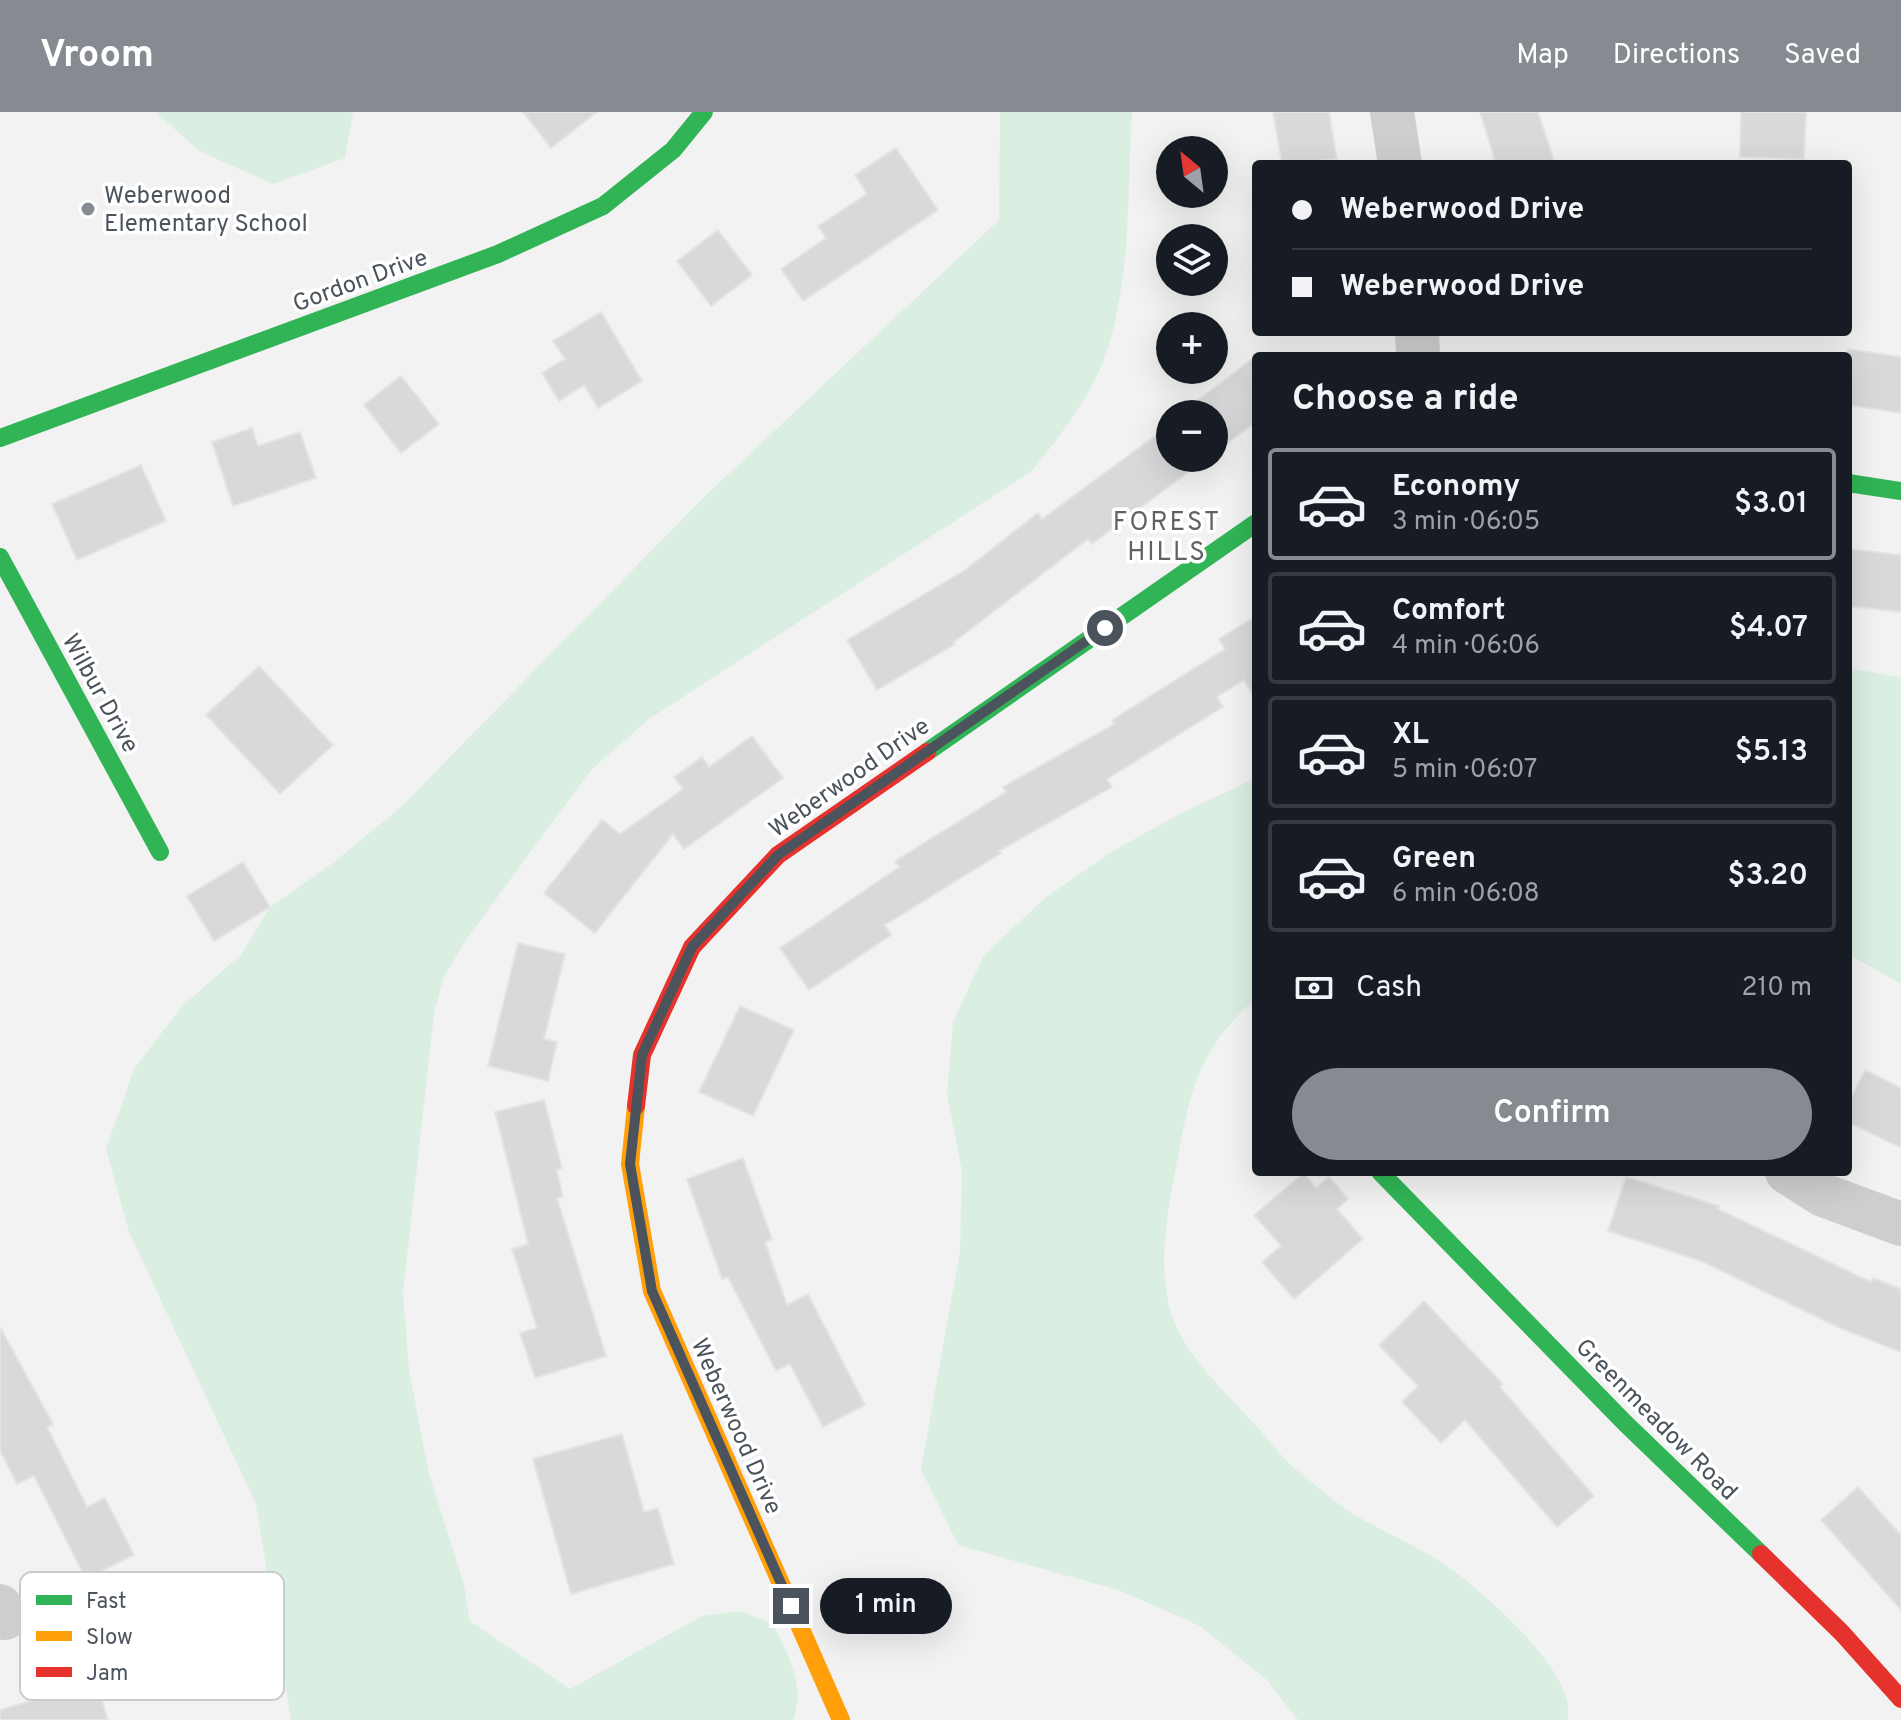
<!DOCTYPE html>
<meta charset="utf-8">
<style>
:root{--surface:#171b24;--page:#242831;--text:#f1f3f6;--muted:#9ea1a6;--line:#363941;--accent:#868b91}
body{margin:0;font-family:Overpass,sans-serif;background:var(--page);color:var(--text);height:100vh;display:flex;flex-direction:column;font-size:30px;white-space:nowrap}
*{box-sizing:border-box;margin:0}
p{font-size:26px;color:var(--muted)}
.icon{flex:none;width:44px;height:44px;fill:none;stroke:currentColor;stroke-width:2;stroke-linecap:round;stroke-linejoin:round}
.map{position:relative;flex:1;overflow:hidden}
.drawer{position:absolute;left:1252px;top:240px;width:600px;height:824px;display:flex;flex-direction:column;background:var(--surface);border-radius:8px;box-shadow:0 8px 32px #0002}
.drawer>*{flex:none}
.banner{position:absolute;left:1252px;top:48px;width:600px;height:176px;border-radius:8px;box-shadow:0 8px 32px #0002;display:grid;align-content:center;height:176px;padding:0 40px;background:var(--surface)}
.needle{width:52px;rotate:331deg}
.buttons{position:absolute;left:1156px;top:24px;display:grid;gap:16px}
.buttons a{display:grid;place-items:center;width:72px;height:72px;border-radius:50%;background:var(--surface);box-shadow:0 8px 32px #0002;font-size:40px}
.end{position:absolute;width:36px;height:36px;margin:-18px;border:10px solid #4b545d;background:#fff;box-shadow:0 0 0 4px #fff}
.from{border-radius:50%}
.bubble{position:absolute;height:56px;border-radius:28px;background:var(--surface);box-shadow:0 8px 32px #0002;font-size:26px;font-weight:600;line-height:56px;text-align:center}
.banner b{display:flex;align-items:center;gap:28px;height:76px;font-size:30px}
.banner b+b{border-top:2px solid var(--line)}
.banner i{width:20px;height:20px;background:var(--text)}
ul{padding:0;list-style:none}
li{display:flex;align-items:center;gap:24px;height:112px;margin:0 16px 12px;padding:0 24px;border:4px solid var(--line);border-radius:8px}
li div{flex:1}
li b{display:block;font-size:30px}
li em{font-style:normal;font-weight:600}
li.current{border-color:var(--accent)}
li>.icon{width:72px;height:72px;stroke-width:1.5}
h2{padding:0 40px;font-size:36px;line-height:96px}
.pay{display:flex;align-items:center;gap:20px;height:88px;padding:0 40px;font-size:30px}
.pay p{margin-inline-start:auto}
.action{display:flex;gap:16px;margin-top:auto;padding:16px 40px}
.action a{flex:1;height:92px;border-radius:48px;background:var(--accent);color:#fff;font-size:32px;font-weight:600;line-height:92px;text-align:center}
header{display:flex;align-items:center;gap:48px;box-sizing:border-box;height:112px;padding:0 40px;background:var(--accent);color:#fff}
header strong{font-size:38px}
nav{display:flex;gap:44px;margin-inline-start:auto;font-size:28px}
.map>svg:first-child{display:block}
.green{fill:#daeee2}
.building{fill:#d9d9db;stroke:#e4e4e5;stroke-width:2}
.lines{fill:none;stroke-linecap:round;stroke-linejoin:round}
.street{stroke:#ccced0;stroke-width:44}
.fast{stroke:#30b455;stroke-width:18}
.slow{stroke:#ff9f0a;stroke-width:18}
.jam{stroke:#e5322d;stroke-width:18}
.route{stroke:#4b545d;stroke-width:10}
.poi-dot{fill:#868b91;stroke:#fff;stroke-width:3}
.labels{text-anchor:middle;stroke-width:7;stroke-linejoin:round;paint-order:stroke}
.poi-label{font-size:24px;fill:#4b545d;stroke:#fff;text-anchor:start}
.street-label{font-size:24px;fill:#4b545d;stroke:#fff}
.neighbourhood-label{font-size:26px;letter-spacing:2px;fill:#5f6265;stroke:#fff}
.key{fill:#fff;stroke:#c9ccce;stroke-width:2}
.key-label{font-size:22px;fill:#4b545d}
</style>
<header>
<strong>Vroom</strong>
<nav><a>Map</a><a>Directions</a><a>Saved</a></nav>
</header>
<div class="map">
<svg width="1901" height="1608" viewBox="0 0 1901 1608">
<rect width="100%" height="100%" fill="#f3f2f2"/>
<g class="green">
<path d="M156 0H353L345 46 273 72 199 39Z"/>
<path d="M1000 0H1132C1127 82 1132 172 1103 250 1088 288 1057 328 1032 359L649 607 591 658 465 829 444 865 434 901 403 1181 409 1257 428 1358 464 1473 470 1509 570 1577 702 1504 740 1499 773 1512C788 1542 806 1574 793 1608H291L256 1392 129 1120 106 1037 134 957 182 894 241 843 270 795 333 751 402 694 703 386 999 108Z"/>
<path d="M1848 556 1901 565V872L1848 842Z"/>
<path d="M1256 666V886C1196 940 1190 980 1176 1056 1166 1105 1155 1169 1177 1216 1195 1254 1230 1284 1257 1315 1270 1329 1283 1347 1298 1359 1315 1373 1332 1388 1350 1400 1382 1420 1419 1434 1450 1456 1483 1480 1581 1564 1567 1608H1298L1267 1568 1200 1514 1121 1479 958 1433 921 1357 960 1139 962 1060 947 982 953 910 984 843 1045 786 1111 740 1185 699Z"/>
</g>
<g class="building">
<path d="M523 0H597L551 36Z"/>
<path d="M1273 0H1329L1337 47 1282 52Z"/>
<path d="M1480 0H1538L1555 52H1496Z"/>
<path d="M1741 0H1806L1804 47 1740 45Z"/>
<path d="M896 36 938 98 803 189 781 157 826 126 818 114 867 82 855 63Z"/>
<path d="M718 118 752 163 711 194 677 149Z"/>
<path d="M601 200 642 269 598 296 584 273 559 289 542 261 565 247 553 229Z"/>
<path d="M1848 237 1901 245V301L1848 293Z"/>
<path d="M1256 244V310L1214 341V302H1180Z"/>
<path d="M401 264 439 312 401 341 364 293Z"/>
<path d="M1170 313V346H1207L1092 432 1088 427 954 530 955 532 877 578 847 528 965 458 1038 401 1042 407Z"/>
<path d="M252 316 258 334 300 320 316 366 233 394 212 330Z"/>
<path d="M141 353 166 409 77 448 52 392Z"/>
<path d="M1848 437 1901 443V500L1848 494Z"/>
<path d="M1256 504V588L1244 568 1217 585 1223 595 1107 667 1112 675 999 739 1001 741 885 813 891 823 809 878 780 836 899 755 895 749 1006 680 1003 675 1114 612 1112 608 1225 537 1219 527Z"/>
<path d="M259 554 333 633 280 682 206 603Z"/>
<path d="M752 624 783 666 684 737 673 722 595 821 544 781 602 708 620 722 683 677 674 665 702 645 709 655Z"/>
<path d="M243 750 270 795 214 829 187 784Z"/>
<path d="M518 831 565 842 544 927 557 930 548 969 488 954Z"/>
<path d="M740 894 794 918 753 1004 699 980Z"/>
<path d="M1865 958 1901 976V1036L1848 1010V992Z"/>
<path d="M544 988 562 1056 557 1058 563 1085 557 1086 606 1244 535 1266 520 1221 537 1216 512 1137 528 1132 495 1000Z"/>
<path d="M743 1046 772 1127 765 1130 787 1193 808 1182 865 1293 823 1315 790 1252 776 1259 728 1165 722 1167 687 1067Z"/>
<path d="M1304 1061 1316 1076 1329 1065 1348 1087 1337 1097 1363 1127 1294 1187 1262 1150 1281 1134 1254 1103Z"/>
<path d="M1626 1065 1719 1094 1718 1097 1871 1170 1873 1166 1901 1177V1240L1840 1216 1701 1149 1608 1119Z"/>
<path d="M1424 1189 1503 1272 1500 1275 1594 1384 1557 1415 1465 1308 1441 1331 1402 1290 1418 1274 1379 1233Z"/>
<path d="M0 1215 53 1312 47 1315 87 1395 105 1386 134 1443 86 1467 34 1364 17 1372 0 1339Z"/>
<path d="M622 1322 644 1400 658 1396 674 1452 571 1482 533 1347Z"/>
<path d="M1858 1375 1901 1423V1498L1821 1408Z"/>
<path d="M96 1569 108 1608H0V1598Z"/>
</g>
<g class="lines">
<g class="street">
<path d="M1392 0 1400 52"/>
<path d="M1417 220 1418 244"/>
<path d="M1787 1060 1823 1083 1901 1112"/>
<path d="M0 1494 5 1506"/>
</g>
<g class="fast">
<path d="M0 326 498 142 603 94 673 38 704 0"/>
<path d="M1848 371 1901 379"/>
<path d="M0 445 160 740"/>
<path d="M927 640 1256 411"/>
<path d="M1380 1060 1625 1311 1761 1442"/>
</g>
<path class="slow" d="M636 994 630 1052 652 1179 841 1608"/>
<g class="jam">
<path d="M636 994 642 943 692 835 778 743 927 640"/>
<path d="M1761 1442 1842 1521 1901 1587"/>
</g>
</g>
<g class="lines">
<path class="route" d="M791 1494 652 1179 630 1052 642 943 692 835 778 743 1105 516"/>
</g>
<circle class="poi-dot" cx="88" cy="97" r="8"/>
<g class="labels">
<g class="poi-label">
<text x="104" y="91">Weberwood<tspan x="104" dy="28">Elementary School</tspan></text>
</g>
<g class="street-label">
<text transform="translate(360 168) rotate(-20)" y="8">Gordon Drive</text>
<text transform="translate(101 581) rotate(61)" y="8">Wilbur Drive</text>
<text transform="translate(849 665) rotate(-35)" y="8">Weberwood Drive</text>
<text transform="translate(1657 1307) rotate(45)" y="8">Greenmeadow Road</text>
<text transform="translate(737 1314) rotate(66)" y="8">Weberwood Drive</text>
</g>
<g class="neighbourhood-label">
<text x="1167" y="418">FOREST<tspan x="1167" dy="30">HILLS</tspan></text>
</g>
</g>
<rect x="20" y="1460" width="264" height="128" rx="12" class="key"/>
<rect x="36" y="1483" width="36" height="10" fill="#30b455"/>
<rect x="36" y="1519" width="36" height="10" fill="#ff9f0a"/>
<rect x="36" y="1555" width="36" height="10" fill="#e5322d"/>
<g class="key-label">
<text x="86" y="1496">Fast</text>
<text x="86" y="1532">Slow</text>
<text x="86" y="1568">Jam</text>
</g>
</svg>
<div class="buttons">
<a><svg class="needle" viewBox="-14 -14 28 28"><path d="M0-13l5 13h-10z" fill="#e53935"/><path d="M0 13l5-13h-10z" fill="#9ea1a6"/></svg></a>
<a><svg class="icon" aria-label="layers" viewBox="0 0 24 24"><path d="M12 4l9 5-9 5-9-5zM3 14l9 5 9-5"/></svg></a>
<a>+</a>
<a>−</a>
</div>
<i class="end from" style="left:1105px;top:516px"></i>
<i class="end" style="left:791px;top:1494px"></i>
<div class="bubble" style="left:820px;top:1466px;width:132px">1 min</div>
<div class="banner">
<b><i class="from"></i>Weberwood Drive</b>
<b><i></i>Weberwood Drive</b>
</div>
<section class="drawer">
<h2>Choose a ride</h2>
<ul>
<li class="current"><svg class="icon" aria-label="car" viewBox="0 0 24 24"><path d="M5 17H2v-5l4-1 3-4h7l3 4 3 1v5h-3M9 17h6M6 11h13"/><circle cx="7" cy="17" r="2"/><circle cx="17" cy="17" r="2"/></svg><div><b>Economy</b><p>3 min · 06:05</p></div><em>$3.01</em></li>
<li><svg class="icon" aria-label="car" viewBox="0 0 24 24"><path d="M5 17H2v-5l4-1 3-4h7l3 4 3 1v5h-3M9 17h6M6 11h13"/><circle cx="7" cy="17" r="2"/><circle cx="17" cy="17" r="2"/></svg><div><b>Comfort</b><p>4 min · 06:06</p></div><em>$4.07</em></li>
<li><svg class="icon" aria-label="car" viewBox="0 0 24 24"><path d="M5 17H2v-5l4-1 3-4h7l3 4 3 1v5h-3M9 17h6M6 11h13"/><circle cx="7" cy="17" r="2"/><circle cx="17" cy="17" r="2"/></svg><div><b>XL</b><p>5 min · 06:07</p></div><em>$5.13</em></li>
<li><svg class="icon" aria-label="car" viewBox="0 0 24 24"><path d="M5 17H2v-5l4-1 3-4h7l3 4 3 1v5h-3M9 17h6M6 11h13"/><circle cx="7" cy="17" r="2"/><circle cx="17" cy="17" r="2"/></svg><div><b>Green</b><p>6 min · 06:08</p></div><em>$3.20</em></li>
</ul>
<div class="pay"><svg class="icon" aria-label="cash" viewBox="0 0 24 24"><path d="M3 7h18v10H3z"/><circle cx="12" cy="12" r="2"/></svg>Cash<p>210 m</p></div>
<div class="action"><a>Confirm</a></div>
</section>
</div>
